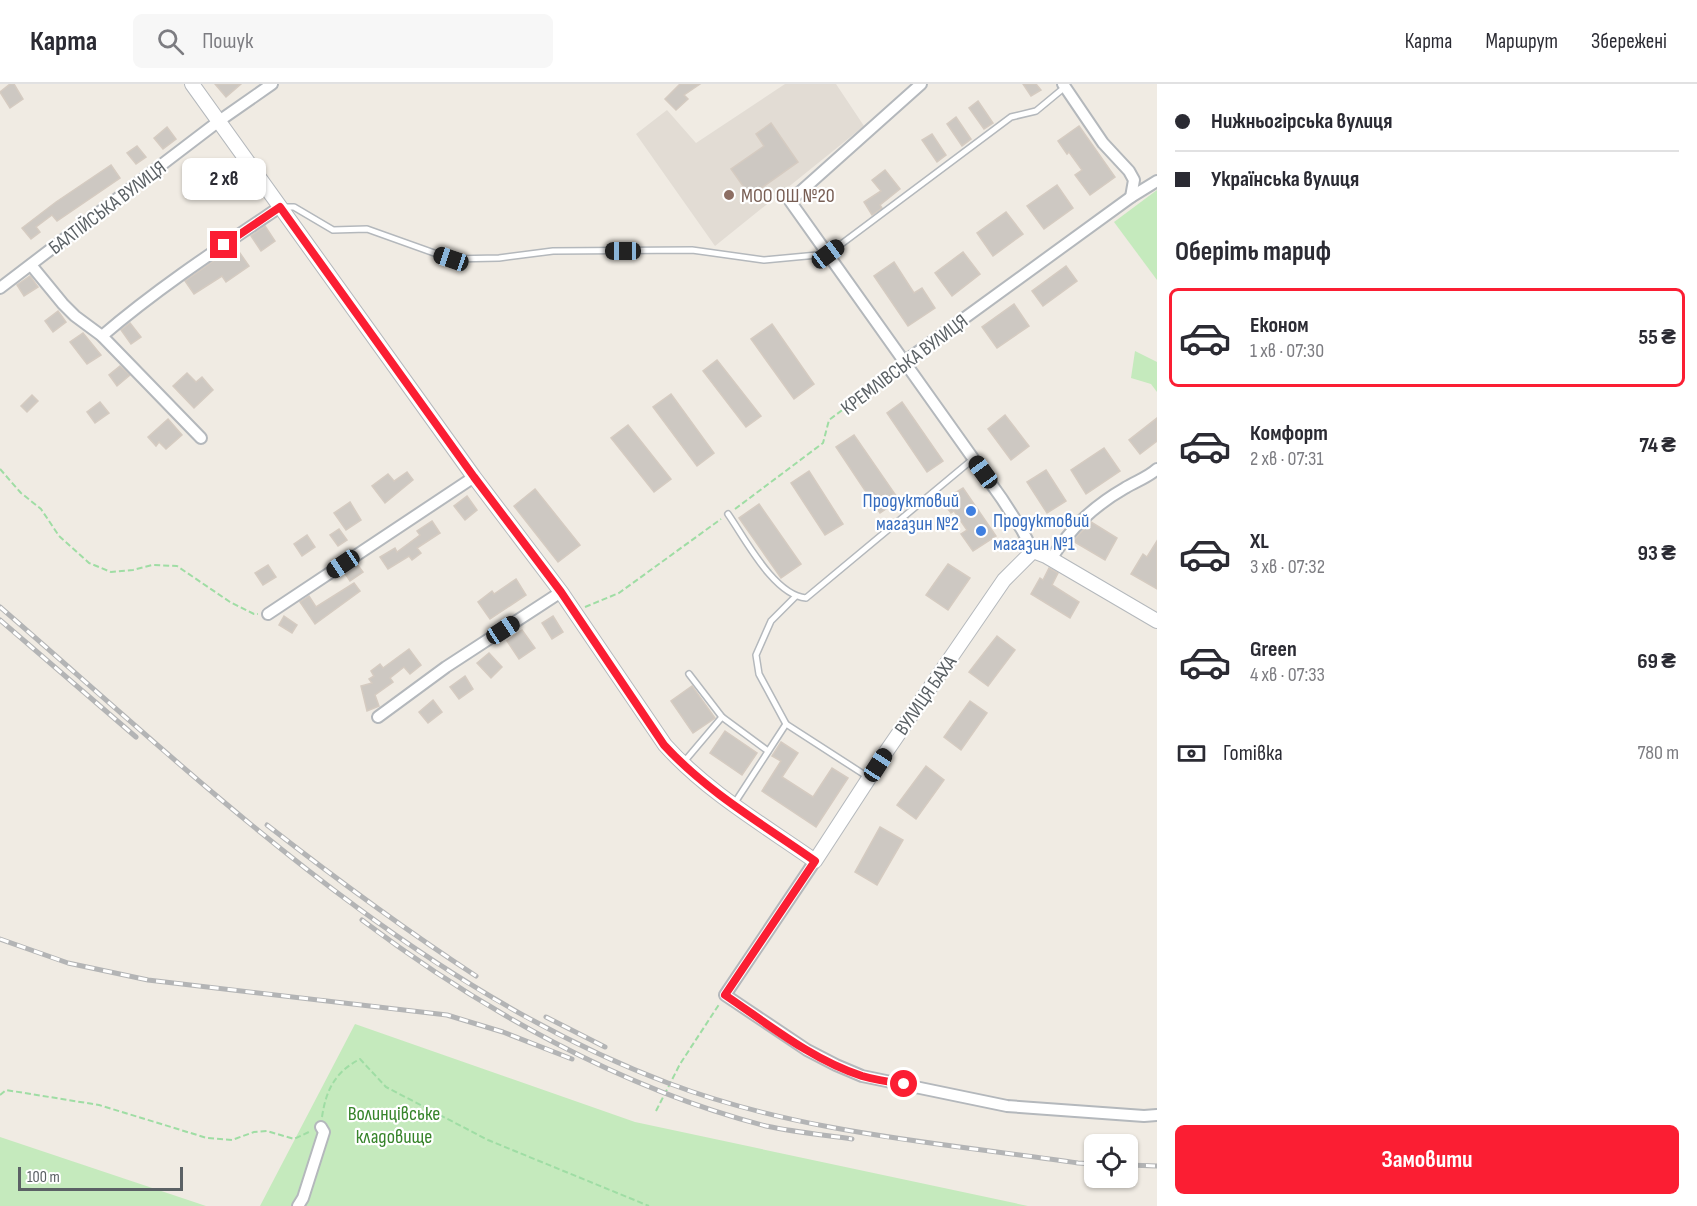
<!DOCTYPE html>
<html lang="uk">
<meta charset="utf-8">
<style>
:root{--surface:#fff;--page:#f7f7f7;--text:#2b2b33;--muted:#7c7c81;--line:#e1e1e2;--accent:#fb1e33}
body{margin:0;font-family:"Sofia Sans Condensed",sans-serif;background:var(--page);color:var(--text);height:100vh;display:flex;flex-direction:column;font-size:22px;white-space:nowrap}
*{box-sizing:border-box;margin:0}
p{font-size:20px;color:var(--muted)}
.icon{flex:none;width:33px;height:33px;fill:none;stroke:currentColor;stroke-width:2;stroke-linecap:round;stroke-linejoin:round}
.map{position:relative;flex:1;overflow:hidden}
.details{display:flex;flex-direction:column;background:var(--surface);width:540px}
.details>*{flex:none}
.hud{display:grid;align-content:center;height:132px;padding:0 18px;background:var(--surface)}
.buttons{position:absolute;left:1084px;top:1050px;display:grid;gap:12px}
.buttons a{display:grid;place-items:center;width:54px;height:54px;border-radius:9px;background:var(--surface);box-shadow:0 2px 4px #0004;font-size:30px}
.scale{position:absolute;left:18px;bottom:15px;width:165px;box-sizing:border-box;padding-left:6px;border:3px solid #5b6165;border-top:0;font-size:16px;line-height:21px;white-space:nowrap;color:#5b6165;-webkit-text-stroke:4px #fff;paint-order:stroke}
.end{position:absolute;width:27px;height:27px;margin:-14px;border:8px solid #fb1e33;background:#fff;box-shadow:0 0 0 3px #fff}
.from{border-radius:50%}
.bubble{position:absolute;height:42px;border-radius:9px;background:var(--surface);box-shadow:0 2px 4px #0004;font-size:20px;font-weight:700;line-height:42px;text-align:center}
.car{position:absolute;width:18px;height:36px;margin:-18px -9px;border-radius:8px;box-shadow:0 0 4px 2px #0007;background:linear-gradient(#222 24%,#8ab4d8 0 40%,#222 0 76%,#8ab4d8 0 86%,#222 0)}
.hud b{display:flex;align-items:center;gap:21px;height:57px;font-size:22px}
.hud b+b{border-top:2px solid var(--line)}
.hud i{width:15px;height:15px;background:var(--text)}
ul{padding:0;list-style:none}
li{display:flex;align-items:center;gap:18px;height:99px;margin:0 12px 9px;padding:0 6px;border:3px solid transparent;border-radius:9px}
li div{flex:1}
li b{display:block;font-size:22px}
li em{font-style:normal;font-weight:700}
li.on{border-color:var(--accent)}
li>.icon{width:54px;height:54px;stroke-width:1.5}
h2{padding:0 18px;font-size:27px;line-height:72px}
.pay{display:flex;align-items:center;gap:15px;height:66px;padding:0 18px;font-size:22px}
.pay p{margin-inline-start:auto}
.action{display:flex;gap:12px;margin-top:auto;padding:12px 18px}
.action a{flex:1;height:69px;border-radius:9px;background:var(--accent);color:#fff;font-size:24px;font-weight:700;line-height:69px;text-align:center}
header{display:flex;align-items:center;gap:36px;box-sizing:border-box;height:84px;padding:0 30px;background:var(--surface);border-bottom:2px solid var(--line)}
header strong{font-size:28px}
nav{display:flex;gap:33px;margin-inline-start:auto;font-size:21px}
.search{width:420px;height:54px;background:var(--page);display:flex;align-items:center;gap:15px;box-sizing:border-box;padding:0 21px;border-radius:9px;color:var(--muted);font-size:22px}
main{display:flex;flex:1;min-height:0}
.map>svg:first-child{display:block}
.education{fill:#e2dcd4}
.green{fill:#c5eabd}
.building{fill:#cdc8c2;stroke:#d5cbc1;stroke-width:1.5}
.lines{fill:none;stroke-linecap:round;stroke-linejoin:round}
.service-casing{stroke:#b4b8bc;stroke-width:8}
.minor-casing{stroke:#b4b8bc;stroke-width:14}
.tertiary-casing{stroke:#b4b8bc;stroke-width:16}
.path{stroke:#9fdda4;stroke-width:2;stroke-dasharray:6 3;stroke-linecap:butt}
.service{stroke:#fff;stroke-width:5}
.minor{stroke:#fff;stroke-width:10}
.tertiary{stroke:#fff;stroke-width:14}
.rail-casing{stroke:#b3b4b5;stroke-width:5}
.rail{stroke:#fff;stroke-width:3;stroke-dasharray:9;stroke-linecap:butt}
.route{stroke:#fb1e33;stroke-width:8}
.education-dot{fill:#8d6e63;stroke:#fff;stroke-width:2}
.shop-dot{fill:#3f7fe0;stroke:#fff;stroke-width:2}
.labels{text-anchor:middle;stroke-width:4.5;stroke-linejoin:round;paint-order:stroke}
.education-label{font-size:20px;fill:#785e54;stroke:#fff;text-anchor:start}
.street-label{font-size:20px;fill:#5b6165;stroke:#fff}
.shop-label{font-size:20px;fill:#366cbe;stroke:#fff;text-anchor:end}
.park-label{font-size:20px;fill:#37842b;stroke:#fff}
</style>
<header>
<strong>Карта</strong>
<div class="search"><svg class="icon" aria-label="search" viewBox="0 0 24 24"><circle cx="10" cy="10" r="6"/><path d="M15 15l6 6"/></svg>Пошук</div>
<nav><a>Карта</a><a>Маршрут</a><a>Збережені</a></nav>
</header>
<main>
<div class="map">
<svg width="1157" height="1122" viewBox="0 0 1157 1122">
<rect width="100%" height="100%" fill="#f0ebe3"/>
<path class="education" d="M785 0H836L864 42 715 162 636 50 667 26 696 59Z"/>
<g class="green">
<path d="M1157 106V196L1114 138Z"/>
<path d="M1135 267 1157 278V308L1151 300 1131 294Z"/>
<path d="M355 940 635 1038 1028 1122H260Z"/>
<path d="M0 1053 206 1122H0Z"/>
</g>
<g class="building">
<path d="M10 0H14L23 15 10 24 0 8Z"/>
<path d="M215 0H241L226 13Z"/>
<path d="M680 0H700L684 11 688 15 676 26 665 15Z"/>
<path d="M1023 0H1036L1041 6 1031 12Z"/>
<path d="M978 17 993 39 984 45 969 24Z"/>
<path d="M956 33 971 55 962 62 947 40Z"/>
<path d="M771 39 798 78 750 112 731 85 764 62 756 50Z"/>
<path d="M1079 42 1115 93 1090 111 1075 91 1082 86 1069 68 1067 70 1058 57Z"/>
<path d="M167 43 176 55 163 65 154 54Z"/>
<path d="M932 50 946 71 937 78 922 56Z"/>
<path d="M137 62 146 73 136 80 127 69Z"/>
<path d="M111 81 120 94 57 137 52 131 36 143 40 148 31 155 22 144 56 118Z"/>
<path d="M885 86 900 105 880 121 882 124 872 131 864 118 881 107 872 96Z"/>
<path d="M1057 101 1073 124 1044 145 1027 122Z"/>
<path d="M1006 128 1023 150 993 172 977 149Z"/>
<path d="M265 142 275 157 261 167 251 152Z"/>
<path d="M235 162 249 182 226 198 222 192 194 210 185 197Z"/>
<path d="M963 168 980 190 952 212 935 189Z"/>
<path d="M894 178 914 209 922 204 935 224 908 242 874 192Z"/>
<path d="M1066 182 1077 197 1043 222 1032 207Z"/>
<path d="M30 192 38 203 24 212 17 201Z"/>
<path d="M1014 220 1029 242 997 264 982 243Z"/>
<path d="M58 227 66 238 53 248 45 237Z"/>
<path d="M130 239 141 253 131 260 121 246Z"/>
<path d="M772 240 814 300 794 315 751 255Z"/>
<path d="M83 249 101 271 87 280 70 258Z"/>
<path d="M717 276 761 332 746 343 703 287Z"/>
<path d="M120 282 130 291 117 302 109 291Z"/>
<path d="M187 289 196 298 202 293 213 306 194 324 173 302Z"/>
<path d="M671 310 714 369 697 382 653 323Z"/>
<path d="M32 311 38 317 27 328 21 322Z"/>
<path d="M100 318 109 329 95 339 87 328Z"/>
<path d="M902 318 943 377 927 388 887 329Z"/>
<path d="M1005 331 1029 362 1011 376 988 345Z"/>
<path d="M1157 334V357L1140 370 1129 356Z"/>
<path d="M168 335 182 351 166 365 159 358 156 362 148 353Z"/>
<path d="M628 341 671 395 654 408 611 354Z"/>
<path d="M854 351 899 416 880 429 836 363Z"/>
<path d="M1104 364 1120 387 1086 410 1071 386Z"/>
<path d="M1046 386 1066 417 1047 429 1027 398Z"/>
<path d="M809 387 843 440 825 451 791 399Z"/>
<path d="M407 388 413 396 385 419 372 402 388 390 394 397Z"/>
<path d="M963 404 996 452 973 467 961 450 967 446 954 427 951 429 942 417Z"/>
<path d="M535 405 580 461 558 478 514 422Z"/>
<path d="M467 412 477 426 465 436 454 422Z"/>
<path d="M350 418 361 436 346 446 334 429Z"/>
<path d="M759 420 801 480 781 494 739 434Z"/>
<path d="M432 437 440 449 417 464 421 469 412 476 409 472 388 485 380 473 395 464 397 468 420 451 417 447Z"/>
<path d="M1091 438 1117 454 1105 476 1073 457Z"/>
<path d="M339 445 347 456 338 462 330 451Z"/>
<path d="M307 451 315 463 302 472 294 460Z"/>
<path d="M1157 457V505L1131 490 1143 470 1147 473Z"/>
<path d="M357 480 363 488 350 497 344 488Z"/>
<path d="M948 480 970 494 948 526 926 511Z"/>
<path d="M268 481 276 493 263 501 255 489Z"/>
<path d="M1049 484 1058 489 1052 501 1079 518 1070 534 1031 510 1040 494 1043 496Z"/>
<path d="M516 495 526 511 490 535 478 518 492 507 494 510Z"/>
<path d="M354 499 360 507 315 540 300 518 309 512 316 523Z"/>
<path d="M284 532 297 541 292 549 279 541Z"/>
<path d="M553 532 563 548 552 555 542 539Z"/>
<path d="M522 546 535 564 519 575 507 557Z"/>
<path d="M997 552 1015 566 988 602 969 588Z"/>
<path d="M409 565 421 581 410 590 404 583 390 594 393 598 375 611 379 622 367 627 361 602 372 599 369 595 374 592 371 587 380 580 383 584Z"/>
<path d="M489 569 502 583 491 594 477 579Z"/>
<path d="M465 592 473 605 459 615 450 603Z"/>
<path d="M692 602 715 634 693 649 671 617Z"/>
<path d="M433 616 442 628 428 639 419 628Z"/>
<path d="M970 617 987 629 961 666 944 653Z"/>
<path d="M725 647 757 669 742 691 710 669Z"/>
<path d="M781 658 798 669 782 693 813 713 832 684 848 694 816 743 762 707 781 677 772 672Z"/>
<path d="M926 682 944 696 916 735 897 721Z"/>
<path d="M880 743 903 756 877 801 855 788Z"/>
</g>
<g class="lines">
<g class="service-casing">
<g id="service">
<path d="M283 123H294L333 146 367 145 451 175 499 174 553 167 692 166 764 176 828 170 1011 33 1036 27 1065 3"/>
<path d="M728 430C746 456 774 511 806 514L973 375"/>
<path d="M689 590 722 633"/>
<path d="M786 640 759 590 756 571 771 537 795 513"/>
<path d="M683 679 722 633 768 667"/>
<path d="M734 720 786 640 868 693"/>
</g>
</g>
<g class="minor-casing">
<g id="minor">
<path d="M921 0 790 117 1002 415 1022 446 1033 467"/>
<path d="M1063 0 1103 59 1129 87 1134 96 1131 113"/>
<path d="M31 181 63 220 75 232 102 252 201 354"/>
<path d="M0 204 219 37 272 0"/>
<path d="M102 252C158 204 219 164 280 123"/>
<path d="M904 278 1131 113 1157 97"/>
<path d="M1051 475C1071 444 1092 423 1125 404 1136 397 1147 394 1157 385"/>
<path d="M268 530 474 393"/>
<path d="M378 633 446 583 561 508"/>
<path d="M815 777 725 911 807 966 836 981 862 992 1007 1022 1144 1032 1157 1031"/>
<path d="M298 1122 303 1114 324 1048 321 1043"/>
</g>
</g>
<g class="tertiary-casing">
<path id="tertiary" d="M192 0 474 393 561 508 665 661C707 708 764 741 815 777L886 668 1004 496 1033 467 1046 472 1157 537"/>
</g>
<g class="path">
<path d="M0 385 21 409 41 425 59 452 89 479 111 488 133 486 152 481 177 482 230 518 254 530H258"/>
<path d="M735 425 823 359 829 336 897 285"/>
<path d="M585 523 619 509 721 435"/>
<path d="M0 1011 6 1006 99 1021 207 1054 232 1056 254 1048 267 1047 294 1055 311 1047"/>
<path d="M656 1027 680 980 720 919"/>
<path d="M322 1033C326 1006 335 988 360 975L386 1003 488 1056 649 1122"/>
</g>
<use href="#service" class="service"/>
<use href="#minor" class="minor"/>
<use href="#tertiary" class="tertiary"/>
<g class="rail-casing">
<g id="rail">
<path d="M0 523C204 700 411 902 668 999 799 1049 941 1059 1078 1079L1095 1080"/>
<path d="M0 536 136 653"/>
<path d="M267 741C335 794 404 845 476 892"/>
<path d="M362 836C480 925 622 1005 766 1042 794 1048 824 1051 852 1055"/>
<path d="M0 855 68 879 148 896 447 931 503 948 572 975"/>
<path d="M546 933 605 963"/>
<path d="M1128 1081 1157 1082"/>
</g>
</g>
<use href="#rail" class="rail"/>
</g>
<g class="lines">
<path class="route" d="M224 161 280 123 474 393 561 508 664 661C707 708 764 741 815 777L725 911C768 940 812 976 862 992 876 996 890 998 904 1000"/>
</g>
<circle class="education-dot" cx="729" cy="111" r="6"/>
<g class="shop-dot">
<circle cx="971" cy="427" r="6"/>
<circle cx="981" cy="447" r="6"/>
</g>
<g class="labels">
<g class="education-label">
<text x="741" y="118">МОО ОШ №20</text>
</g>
<g class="street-label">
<text transform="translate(107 123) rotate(-37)" y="7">БАЛТІЙСЬКА ВУЛИЦЯ</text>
<text transform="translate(904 280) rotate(-37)" y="7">КРЕМЛІВСЬКА ВУЛИЦЯ</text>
<text transform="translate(925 611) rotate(-55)" y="7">ВУЛИЦЯ БАХА</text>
</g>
<g class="shop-label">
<text x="959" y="423">Продуктовий<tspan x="959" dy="23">магазин №2</tspan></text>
<text x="993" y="443" text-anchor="start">Продуктовий<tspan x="993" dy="23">магазин №1</tspan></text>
</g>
<g class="park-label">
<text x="394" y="1036">Волинцівське<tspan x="394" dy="23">кладовище</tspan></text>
</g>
</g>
</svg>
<div class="buttons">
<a><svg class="icon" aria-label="locate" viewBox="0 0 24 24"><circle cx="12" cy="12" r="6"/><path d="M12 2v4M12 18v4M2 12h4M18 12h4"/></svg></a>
</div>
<div class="scale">100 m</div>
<i class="end from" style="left:904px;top:1000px"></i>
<i class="end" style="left:224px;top:161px"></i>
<div class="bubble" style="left:182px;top:74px;width:84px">2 хв</div>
<i class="car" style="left:623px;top:167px;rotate:270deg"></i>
<i class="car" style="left:828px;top:170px;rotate:53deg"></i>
<i class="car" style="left:451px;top:175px;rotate:289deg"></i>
<i class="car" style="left:983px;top:388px;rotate:324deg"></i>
<i class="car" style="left:343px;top:480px;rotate:236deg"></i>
<i class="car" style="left:503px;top:546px;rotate:57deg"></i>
<i class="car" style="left:878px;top:681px;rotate:33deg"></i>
</div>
<section class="details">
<div class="hud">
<b><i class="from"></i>Нижньогірська вулиця</b>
<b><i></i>Українська вулиця</b>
</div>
<h2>Оберіть тариф</h2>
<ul>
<li class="on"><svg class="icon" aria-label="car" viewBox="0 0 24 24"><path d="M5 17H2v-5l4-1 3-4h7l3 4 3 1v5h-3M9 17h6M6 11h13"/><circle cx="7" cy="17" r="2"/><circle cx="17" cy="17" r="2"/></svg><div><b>Економ</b><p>1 хв · 07:30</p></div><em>55 ₴</em></li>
<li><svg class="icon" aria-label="car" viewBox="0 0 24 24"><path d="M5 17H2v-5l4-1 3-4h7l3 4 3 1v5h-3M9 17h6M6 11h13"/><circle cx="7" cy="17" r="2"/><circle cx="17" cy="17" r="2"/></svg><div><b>Комфорт</b><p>2 хв · 07:31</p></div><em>74 ₴</em></li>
<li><svg class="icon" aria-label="car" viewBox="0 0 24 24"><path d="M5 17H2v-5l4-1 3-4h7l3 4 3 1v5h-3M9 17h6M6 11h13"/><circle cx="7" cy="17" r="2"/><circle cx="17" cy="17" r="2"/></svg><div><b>XL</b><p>3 хв · 07:32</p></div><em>93 ₴</em></li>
<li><svg class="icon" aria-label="car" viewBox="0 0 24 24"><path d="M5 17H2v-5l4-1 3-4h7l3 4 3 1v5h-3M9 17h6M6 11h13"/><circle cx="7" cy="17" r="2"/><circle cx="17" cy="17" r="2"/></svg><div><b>Green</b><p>4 хв · 07:33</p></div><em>69 ₴</em></li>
</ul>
<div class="pay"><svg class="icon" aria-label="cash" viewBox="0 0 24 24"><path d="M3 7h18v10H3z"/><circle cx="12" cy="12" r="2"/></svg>Готівка<p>780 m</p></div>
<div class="action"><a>Замовити</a></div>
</section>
</main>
